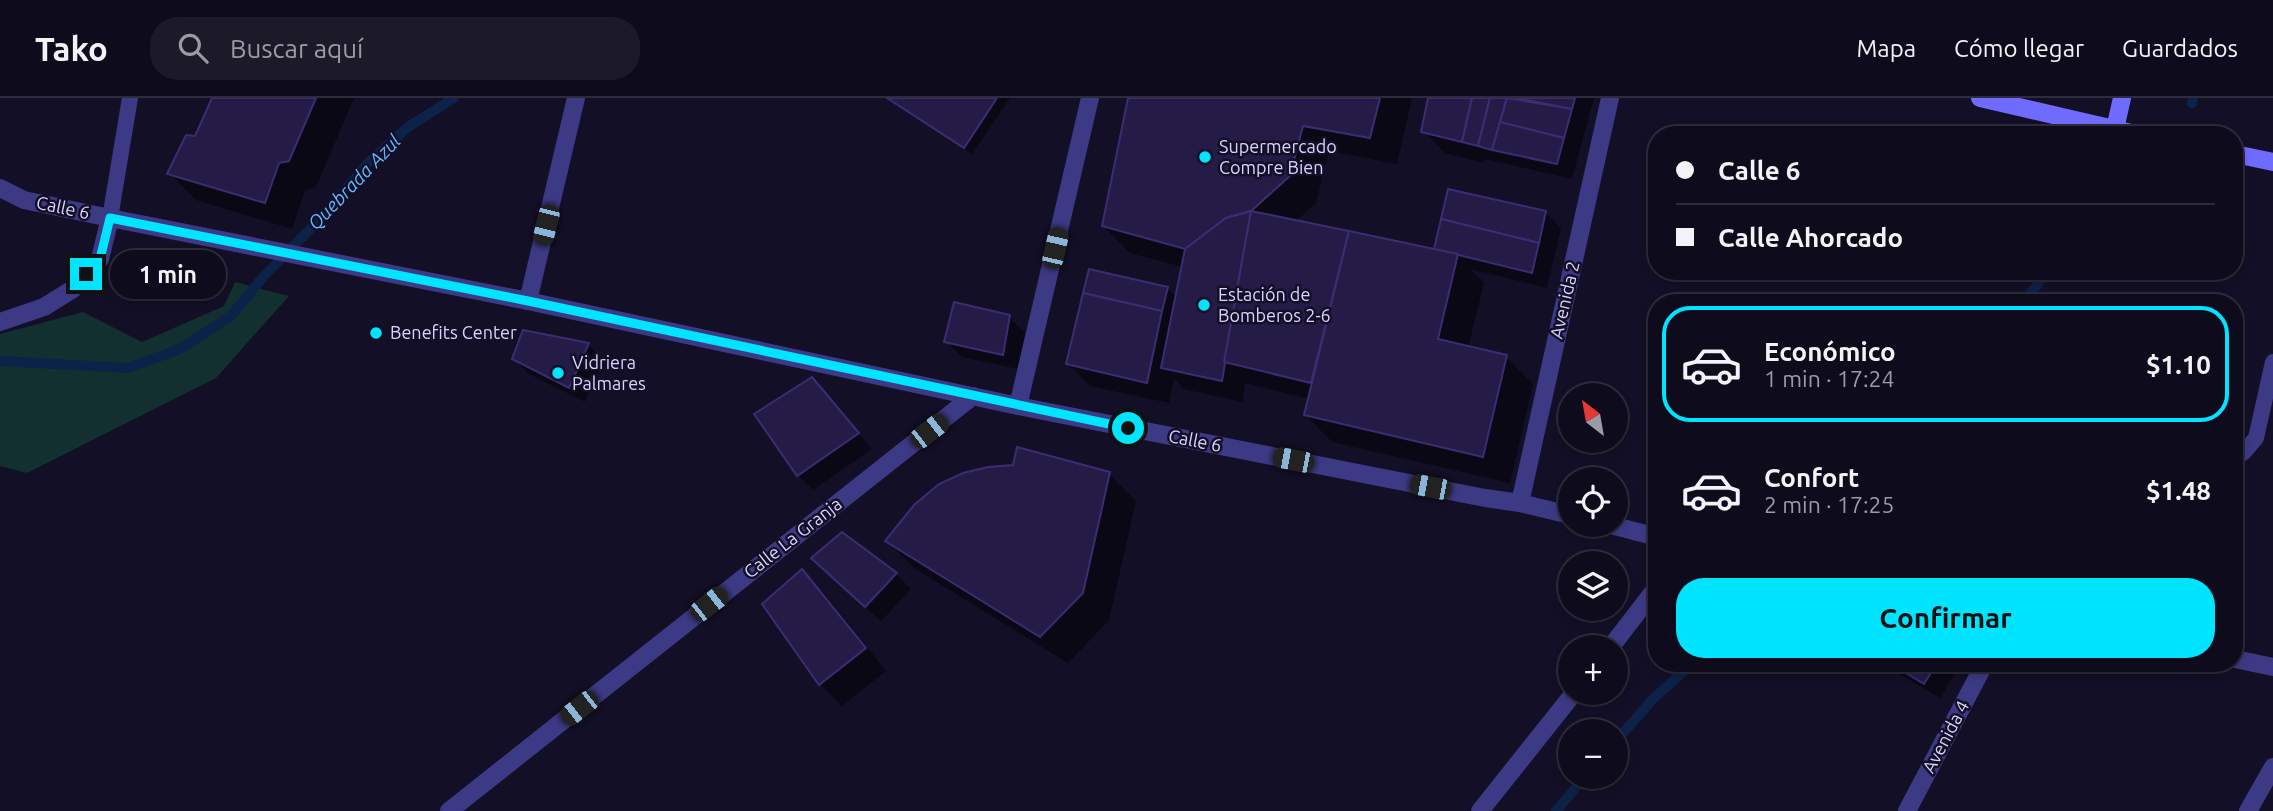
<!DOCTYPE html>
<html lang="es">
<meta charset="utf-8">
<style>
:root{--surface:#0e0b1c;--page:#1c1929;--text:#f1f3f6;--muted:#9b9ba3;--line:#2e2b3b;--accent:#00e5ff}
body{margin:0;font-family:Ubuntu,sans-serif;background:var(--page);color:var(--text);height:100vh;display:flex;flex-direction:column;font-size:26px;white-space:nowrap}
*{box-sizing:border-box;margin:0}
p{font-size:23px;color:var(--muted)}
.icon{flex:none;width:38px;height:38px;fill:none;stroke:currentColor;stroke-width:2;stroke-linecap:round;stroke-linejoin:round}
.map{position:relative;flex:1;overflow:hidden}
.sheet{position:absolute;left:1648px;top:196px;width:595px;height:378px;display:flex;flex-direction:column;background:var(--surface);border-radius:28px;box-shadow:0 4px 10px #0003,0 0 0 2px var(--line)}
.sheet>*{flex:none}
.guide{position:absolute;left:1648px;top:28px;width:595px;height:154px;border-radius:28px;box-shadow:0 4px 10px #0003,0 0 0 2px var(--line);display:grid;align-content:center;height:154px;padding:0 28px;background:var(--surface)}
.needle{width:46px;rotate:329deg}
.buttons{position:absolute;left:1558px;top:285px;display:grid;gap:14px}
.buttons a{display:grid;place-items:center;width:70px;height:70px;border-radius:50%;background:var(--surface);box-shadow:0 4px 10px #0003,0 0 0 2px var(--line);font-size:35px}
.end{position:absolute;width:32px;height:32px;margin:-16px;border:9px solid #00e5ff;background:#111;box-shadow:0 0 0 4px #111}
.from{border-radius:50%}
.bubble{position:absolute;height:49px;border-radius:24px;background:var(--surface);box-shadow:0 4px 10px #0003,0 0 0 2px var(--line);font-size:23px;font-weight:600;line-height:49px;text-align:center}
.car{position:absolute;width:21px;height:42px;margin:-21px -10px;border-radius:9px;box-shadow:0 0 5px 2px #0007;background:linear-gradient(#222 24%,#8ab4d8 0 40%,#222 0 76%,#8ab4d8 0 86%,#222 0)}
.guide b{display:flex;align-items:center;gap:24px;height:66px;font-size:26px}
.guide b+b{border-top:2px solid var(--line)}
.guide i{width:18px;height:18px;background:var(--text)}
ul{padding:12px 0 0;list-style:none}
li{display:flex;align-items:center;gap:21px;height:116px;margin:0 14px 10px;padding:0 14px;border:4px solid transparent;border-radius:28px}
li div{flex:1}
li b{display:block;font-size:26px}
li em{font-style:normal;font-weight:600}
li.on{border-color:var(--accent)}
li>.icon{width:63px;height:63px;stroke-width:1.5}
.primary-button{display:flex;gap:14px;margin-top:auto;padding:14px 28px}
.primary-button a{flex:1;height:80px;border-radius:28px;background:var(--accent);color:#111;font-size:28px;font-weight:600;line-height:80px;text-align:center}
header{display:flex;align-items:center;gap:42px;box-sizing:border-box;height:98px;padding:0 35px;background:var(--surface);border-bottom:2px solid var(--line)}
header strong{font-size:33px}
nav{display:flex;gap:38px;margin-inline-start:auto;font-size:24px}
.search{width:490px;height:63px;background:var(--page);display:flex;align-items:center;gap:18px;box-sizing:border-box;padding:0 24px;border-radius:28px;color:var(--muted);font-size:26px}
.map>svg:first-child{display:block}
.green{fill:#12302f}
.shadow{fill:#0007}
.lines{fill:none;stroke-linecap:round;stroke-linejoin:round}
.stream{stroke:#0c2248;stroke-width:10}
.building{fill:#241b47;stroke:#3b2d73;stroke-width:2}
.service{stroke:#3d3a85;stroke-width:16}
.minor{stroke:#3d3a85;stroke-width:18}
.secondary{stroke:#6f6bff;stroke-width:18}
.route{stroke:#00e5ff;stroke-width:9}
.poi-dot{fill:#00e5ff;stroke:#130f26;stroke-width:2.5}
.labels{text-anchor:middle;stroke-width:5;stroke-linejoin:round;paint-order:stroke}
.poi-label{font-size:18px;fill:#d9d4ff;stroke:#130f26;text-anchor:start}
.street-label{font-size:18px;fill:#d9d4ff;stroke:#130f26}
.water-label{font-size:19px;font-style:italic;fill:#62b6ff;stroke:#130f26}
</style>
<header>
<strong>Tako</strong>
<div class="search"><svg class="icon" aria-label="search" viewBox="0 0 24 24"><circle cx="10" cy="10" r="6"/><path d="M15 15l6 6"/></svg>Buscar aquí</div>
<nav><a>Mapa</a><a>Cómo llegar</a><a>Guardados</a></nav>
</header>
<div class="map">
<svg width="2273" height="713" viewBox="0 0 2273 713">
<rect width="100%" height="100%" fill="#130f26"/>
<path class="green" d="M235 184 289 198 216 280 27 375 0 368V236L83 214 142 244 224 208Z"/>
<g class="shadow">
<path d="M214 0H354L316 89 305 92 292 131 196 102 169 75 196 40Z"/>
<path d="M886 0H1010L972 56Z"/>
<path d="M1131 0H1412L1397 66 1329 53 1316 105 1295 124 1440 154 1545 114 1561 130 1547 190 1470 171 1484 185 1468 250 1506 259 1533 286 1510 385 1332 344 1306 317 1309 301 1245 285 1243 304 1184 291 1174 281 1169 305 1090 288 1068 266 1167 190 1177 200 1183 169 1130 155 1103 128Z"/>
<path d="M1429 0H1594L1572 81 1485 61 1484 65 1445 55 1423 33Z"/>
<path d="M1009 219 1025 235 1018 271 962 259 946 243Z"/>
<path d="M588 247 603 262 585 304 529 276 514 261Z"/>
<path d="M811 281 872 351 813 392 798 377Z"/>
<path d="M1109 376 1136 403 1109 522 1068 565 914 470 887 443Z"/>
<path d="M842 436 896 476 911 491 881 523 829 476Z"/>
<path d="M802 474 824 495 886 573 842 608 820 586 765 507Z"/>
<path d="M1881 565H1961L1940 600Z"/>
</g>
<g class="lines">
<g class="stream">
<path d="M2192 5 2193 0"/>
<path d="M2023 205 2048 173"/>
<path d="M0 263 128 270 180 251 231 218 263 179 325 116 368 65 408 29 454 0"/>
<path d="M1615 644 1653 601 1693 565"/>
<path d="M1556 713 1585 679"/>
</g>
</g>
<g class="building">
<path d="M212 0H316L289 63 279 65 265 105 167 76 186 37 195 38Z"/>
<path d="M887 0H997L964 50Z"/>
<path d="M1128 0H1380L1370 40 1303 28 1290 78 1251 113 1226 120 1185 151 1102 128Z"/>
<path d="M1428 0H1472L1462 44 1421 34Z"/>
<path d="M1472 0H1490L1478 48 1462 44Z"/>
<path d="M1490 0H1507L1492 52 1478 48Z"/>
<path d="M1507 0 1572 11 1564 40 1500 24Z"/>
<path d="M1516 0H1575L1572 11Z"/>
<path d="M1500 24 1564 40 1557 66 1492 52Z"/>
<path d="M1448 91 1546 113 1539 145 1441 121Z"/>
<path d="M1251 113 1222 283 1161 270 1185 151 1226 120Z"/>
<path d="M1251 113 1349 133 1311 285 1224 264Z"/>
<path d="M1441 121 1539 145 1532 175 1434 151Z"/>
<path d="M1349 133 1458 156 1438 241 1507 257 1483 359 1304 317Z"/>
<path d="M1089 171 1168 189 1162 213 1083 195Z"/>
<path d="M1083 195 1162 213 1147 285 1066 266Z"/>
<path d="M954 204 1010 217 1003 257 944 244Z"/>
<path d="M523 232 589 245 569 290 512 261Z"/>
<path d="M812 279 859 335 797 378 754 316Z"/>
<path d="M1017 349 1110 374 1083 495 1040 539 885 443 914 407 939 386 963 375 988 369 1013 367Z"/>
<path d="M842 434 897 475 865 509 811 460Z"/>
<path d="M802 471 866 550 819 587 762 506Z"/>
<path d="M1889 565H1937L1924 586Z"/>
</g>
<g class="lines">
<g class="service">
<path d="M110 120 130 0"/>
<path d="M2235 360 2244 354 2256 340 2273 264"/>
</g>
<g class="minor">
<path d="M0 90 24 102 110 120 528 203 1018 308 1485 400 1520 405 1570 417"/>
<path d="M528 203 576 0"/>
<path d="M0 224 44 209 73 191 100 161 110 120"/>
<path d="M1018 308 1090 0"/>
<path d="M1520 405 1610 0"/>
<path d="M1611 427 1657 439"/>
<path d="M1610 550 1657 489"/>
<path d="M2235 561 2273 569"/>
<path d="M449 713 973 298"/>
<path d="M1480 713 1574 595"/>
<path d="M1907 713 1985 565"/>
<path d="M2248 713 2273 669"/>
</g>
<g class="secondary">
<path d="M1980 0 2140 37"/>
<path d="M2115 31 2122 0"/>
<path d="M2235 56 2273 64"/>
</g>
</g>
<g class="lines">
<path class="route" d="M86 176 100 161 110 120 528 203 1128 330"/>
</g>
<g class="poi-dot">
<circle cx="1205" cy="59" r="7"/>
<circle cx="1204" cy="207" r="7"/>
<circle cx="376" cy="235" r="7"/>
<circle cx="558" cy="275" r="7"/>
</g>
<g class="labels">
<g class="poi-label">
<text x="1219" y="55">Supermercado<tspan x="1219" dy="21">Compre Bien</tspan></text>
<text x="1218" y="203">Estación de<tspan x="1218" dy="21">Bomberos 2-6</tspan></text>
<text x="390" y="241">Benefits Center</text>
<text x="572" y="271">Vidriera<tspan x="572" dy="21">Palmares</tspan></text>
</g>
<g class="street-label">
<text transform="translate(63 110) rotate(12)" y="6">Calle 6</text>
<text transform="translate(1565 202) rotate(-77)" y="6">Avenida 2</text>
<text transform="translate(1195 343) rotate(11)" y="6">Calle 6</text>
<text transform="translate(793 440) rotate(-38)" y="6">Calle La Granja</text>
<text transform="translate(1946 639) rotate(-62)" y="6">Avenida 4</text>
</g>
<g class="water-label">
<text transform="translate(354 84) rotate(-46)" y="7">Quebrada Azul</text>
</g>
</g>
</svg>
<div class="buttons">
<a><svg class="needle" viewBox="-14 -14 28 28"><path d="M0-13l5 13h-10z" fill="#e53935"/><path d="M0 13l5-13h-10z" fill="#9b9ba3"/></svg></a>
<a><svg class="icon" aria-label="locate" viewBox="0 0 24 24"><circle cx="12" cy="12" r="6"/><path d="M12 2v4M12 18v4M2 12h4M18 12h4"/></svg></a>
<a><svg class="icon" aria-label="layers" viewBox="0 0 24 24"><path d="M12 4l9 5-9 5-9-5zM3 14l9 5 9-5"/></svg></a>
<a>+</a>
<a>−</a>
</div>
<i class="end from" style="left:1128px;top:330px"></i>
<i class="end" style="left:86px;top:176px"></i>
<div class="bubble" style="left:110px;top:152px;width:116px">1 min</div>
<i class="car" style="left:546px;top:127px;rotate:194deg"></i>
<i class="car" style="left:1055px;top:150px;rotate:13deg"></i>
<i class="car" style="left:929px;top:333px;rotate:52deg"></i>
<i class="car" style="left:1293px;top:362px;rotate:281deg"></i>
<i class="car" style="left:1430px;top:389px;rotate:281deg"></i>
<i class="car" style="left:709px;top:506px;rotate:52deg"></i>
<i class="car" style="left:579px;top:610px;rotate:232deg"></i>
<div class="guide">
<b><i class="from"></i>Calle 6</b>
<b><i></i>Calle Ahorcado</b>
</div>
<section class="sheet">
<ul>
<li class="on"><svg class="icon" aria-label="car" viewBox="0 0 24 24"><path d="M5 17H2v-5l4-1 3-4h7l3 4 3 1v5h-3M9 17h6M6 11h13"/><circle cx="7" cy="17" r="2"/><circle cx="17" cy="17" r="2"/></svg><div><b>Económico</b><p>1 min · 17:24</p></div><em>$1.10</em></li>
<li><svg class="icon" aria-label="car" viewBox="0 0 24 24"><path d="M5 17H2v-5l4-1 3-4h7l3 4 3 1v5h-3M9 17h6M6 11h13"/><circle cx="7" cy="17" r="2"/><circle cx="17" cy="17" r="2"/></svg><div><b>Confort</b><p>2 min · 17:25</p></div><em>$1.48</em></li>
</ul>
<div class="primary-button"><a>Confirmar</a></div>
</section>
</div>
